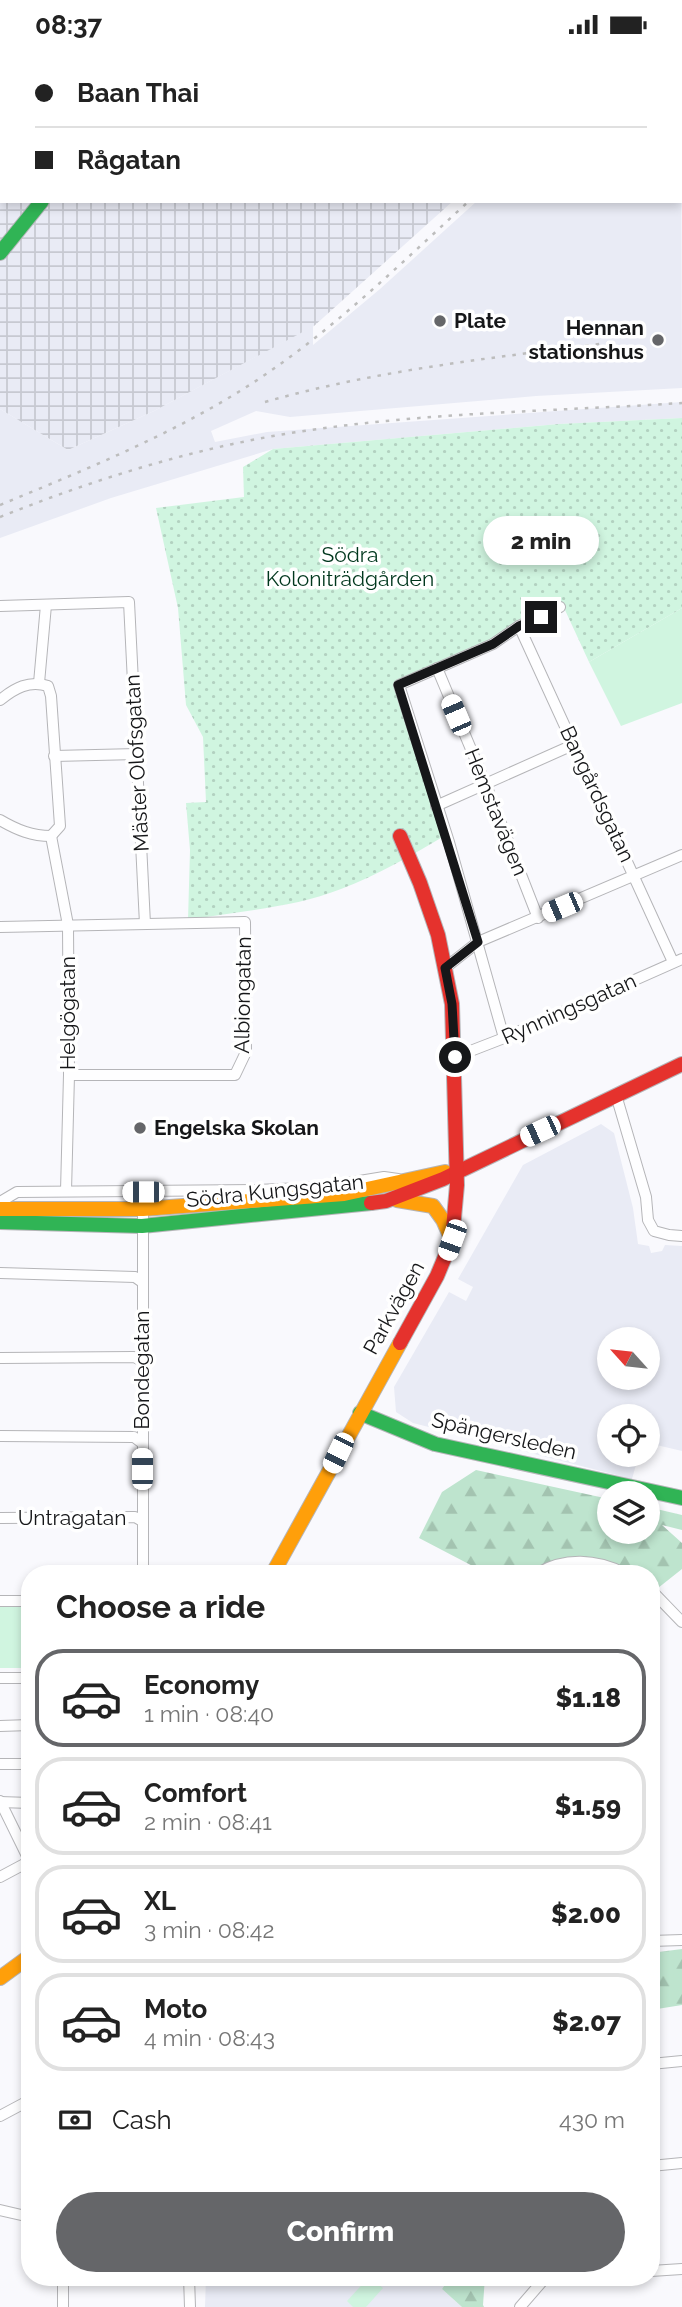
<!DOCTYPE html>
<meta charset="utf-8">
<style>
:root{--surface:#fff;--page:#f6f6f6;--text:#222;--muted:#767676;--line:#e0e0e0;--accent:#656669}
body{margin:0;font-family:Raleway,sans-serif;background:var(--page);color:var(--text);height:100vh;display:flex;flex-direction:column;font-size:26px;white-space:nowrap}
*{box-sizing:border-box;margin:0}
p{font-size:23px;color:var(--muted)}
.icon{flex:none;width:38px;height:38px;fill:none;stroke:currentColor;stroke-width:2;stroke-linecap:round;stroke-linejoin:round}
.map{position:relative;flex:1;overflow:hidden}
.sheet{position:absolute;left:21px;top:1516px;width:639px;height:721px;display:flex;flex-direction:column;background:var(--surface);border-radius:28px;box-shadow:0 4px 10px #0003}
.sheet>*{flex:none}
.top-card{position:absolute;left:0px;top:0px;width:682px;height:154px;box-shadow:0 4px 10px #0003;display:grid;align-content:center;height:154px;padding:0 35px;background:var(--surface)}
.needle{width:46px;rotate:297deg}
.controls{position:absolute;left:597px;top:1278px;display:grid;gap:14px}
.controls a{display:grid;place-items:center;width:63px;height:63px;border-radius:50%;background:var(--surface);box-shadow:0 4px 10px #0003;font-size:35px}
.end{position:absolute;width:32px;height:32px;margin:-16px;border:9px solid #161719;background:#fff;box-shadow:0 0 0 4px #fff}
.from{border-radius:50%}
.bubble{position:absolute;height:49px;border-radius:24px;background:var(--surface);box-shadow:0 4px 10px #0003;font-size:23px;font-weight:800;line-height:49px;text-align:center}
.car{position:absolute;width:21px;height:42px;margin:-21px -10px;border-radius:9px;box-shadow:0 0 5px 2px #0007;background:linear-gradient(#fff 24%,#345 0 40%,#fff 0 76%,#345 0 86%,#fff 0)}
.top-card b{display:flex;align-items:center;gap:24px;height:66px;font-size:26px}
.top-card b+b{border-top:2px solid var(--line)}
.top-card i{width:18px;height:18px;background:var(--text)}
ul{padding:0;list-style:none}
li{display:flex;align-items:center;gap:21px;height:98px;margin:0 14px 10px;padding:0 21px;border:4px solid var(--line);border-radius:28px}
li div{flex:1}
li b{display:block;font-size:26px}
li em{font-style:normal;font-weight:800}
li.current{border-color:var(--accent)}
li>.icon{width:63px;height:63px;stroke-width:1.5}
h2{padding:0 35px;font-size:32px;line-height:84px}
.pay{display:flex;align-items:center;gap:18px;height:77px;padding:0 35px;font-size:26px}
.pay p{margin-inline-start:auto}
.action{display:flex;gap:14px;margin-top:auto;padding:14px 35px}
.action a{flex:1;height:80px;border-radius:42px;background:var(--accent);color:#fff;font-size:28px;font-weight:800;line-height:80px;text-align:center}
.status{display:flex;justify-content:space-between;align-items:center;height:49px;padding:0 35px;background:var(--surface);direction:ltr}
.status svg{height:19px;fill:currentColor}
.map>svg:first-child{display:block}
.built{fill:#e9ebf5;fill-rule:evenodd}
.industrial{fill:url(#industrial-grid)}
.green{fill:#d0f5e0}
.forest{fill:url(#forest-firs)}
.garden{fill:url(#garden-dots)}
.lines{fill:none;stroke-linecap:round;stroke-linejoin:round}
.stream{stroke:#a3e7f0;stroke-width:2.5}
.street-casing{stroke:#b5b5b8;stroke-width:12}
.fast-casing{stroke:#b5b5b8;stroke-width:16}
.slow-casing{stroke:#b5b5b8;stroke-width:16}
.jam-casing{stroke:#b5b5b8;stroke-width:16}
.street{stroke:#fefeff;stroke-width:10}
.fast{stroke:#30b455;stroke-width:14}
.slow{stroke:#ff9f0a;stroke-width:14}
.jam{stroke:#e5322d;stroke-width:14}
.rail{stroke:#bdbdbd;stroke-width:2.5;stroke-dasharray:3.5 7;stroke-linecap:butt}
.route{stroke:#161719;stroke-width:9}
.poi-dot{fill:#656669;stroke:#fff;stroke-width:2.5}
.labels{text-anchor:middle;stroke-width:7;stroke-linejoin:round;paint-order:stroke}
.poi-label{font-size:21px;font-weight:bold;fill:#161719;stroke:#fff;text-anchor:start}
.park-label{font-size:21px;fill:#00371d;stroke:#fff}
.street-label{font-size:21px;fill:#161719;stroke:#fff}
</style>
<div class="status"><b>08:37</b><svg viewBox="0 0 49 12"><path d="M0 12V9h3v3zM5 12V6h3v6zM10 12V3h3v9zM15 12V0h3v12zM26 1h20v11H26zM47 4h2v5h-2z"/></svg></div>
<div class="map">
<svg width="682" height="2258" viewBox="0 0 682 2258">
<defs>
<pattern id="industrial-grid" width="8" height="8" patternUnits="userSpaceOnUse" patternTransform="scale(1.75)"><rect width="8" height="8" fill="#e9ebf5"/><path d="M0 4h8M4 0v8" fill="none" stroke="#c7c9d1"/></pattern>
<pattern id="forest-firs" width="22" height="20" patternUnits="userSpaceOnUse" patternTransform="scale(1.75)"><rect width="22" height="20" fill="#bee4ce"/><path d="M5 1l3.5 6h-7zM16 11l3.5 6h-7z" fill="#a3c3b0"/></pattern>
<pattern id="garden-dots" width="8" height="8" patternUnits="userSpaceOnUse" patternTransform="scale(1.75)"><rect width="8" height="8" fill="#d0f5e0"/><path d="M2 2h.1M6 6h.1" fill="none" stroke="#b2d1c0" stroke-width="1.8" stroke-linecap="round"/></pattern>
</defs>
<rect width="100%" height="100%" fill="#f9f9fd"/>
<g class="built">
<path d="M681 14 682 339 536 347 290 368 256 362 211 382 215 393 267 383 682 353V369L559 375 273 400 111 449 0 489V360L68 401 154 362 313 277V296L380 240 477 152H681Z"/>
<path d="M601 1075 614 1084 633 1159 638 1195 649 1197 651 1204 662 1202 665 1196 682 1197V1402L648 1394V1367H609V1405H639L632 1430 413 1374 396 1363 394 1338 449 1243 466 1252 473 1238 458 1230 523 1116ZM609 1290H648V1328H609Z"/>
<path d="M206 2228H450L442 2240 462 2258H205Z"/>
</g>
<path class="industrial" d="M0 0H576L2 2V152H453L314 277 154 362 68 401 0 360Z"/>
<g class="green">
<path d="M682 559V654L621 677 589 613Z"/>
<path d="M30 1555V1619H0V1556Z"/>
<path d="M369 2228 383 2239 366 2258H353L347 2252Z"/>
</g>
<g class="forest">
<path d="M476 1421 609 1450V1482H648V1458L682 1466V1481L662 1476 682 1494V1520L653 1543 651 1524H624L584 1513 538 1524H486L419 1489 442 1443Z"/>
<path d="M682 1900V1956L651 1961V1904Z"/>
<path d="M450 2228H485L483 2256 484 2258H462L442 2240Z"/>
</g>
<path class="garden" d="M682 369V559L589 613 565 561 398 634 446 786C412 806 378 826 341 840 293 859 238 862 188 871L190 801 186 754 206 753 203 688 186 656 178 559 156 459 244 448 243 418 273 400 559 375Z"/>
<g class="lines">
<path class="stream" d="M681 0 682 2"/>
<g class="street-casing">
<g id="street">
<path d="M0 557 129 553 145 875"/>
<path d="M519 577 673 913"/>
<path d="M437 619 486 736 538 869"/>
<path d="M39 634 46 556"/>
<path d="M0 651C15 639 29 631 48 637L51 647 60 777 51 787C32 787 17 781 0 771"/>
<path d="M54 707 137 705"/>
<path d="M436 757 575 695"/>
<path d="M51 787 68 876 69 1026 66 1142"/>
<path d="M0 878 245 873 246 1003 235 1026H69"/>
<path d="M445 919 478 893 682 806"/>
<path d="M504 989 449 793 399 636 493 595 519 577 560 558"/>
<path d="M455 1008 504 989 682 910"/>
<path d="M616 1046 646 1148 648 1171 654 1182 669 1186 682 1187"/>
<path d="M0 1153 17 1143 257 1141 323 1138 384 1128 398 1130"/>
<path d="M143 1160V1524"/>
<path d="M0 1224 135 1228 142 1233"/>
<path d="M0 1309 134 1308 142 1312"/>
<path d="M0 1387 134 1388 142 1394"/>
<path d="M0 1469 135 1468 142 1472"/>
<path d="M538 1524C565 1508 596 1510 624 1524"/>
<path d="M651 1541 682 1573"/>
<path d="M0 1552H30"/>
<path d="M0 1629H30"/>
<path d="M0 1677 30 1676"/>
<path d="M0 1715H30"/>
<path d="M0 1752 30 1813"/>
<path d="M0 1753 30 1754"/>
<path d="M0 1828 30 1812"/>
<path d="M651 1892 682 1891"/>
<path d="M651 2015 682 2012"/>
<path d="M0 2067 30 2051"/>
<path d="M651 2117 682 2114"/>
<path d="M0 2161 30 2168"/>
<path d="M651 2222 682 2220"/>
<path d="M63 2228V2258"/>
<path d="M189 2228 190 2258"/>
<path d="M520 2258 546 2228"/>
</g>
</g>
<g class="fast-casing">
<g id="fast">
<path d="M77 0V2"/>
<path d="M0 204 42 152"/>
<path d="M0 1173 142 1177 371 1154"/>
<path d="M360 1364 435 1395 682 1449"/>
</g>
</g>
<g class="slow-casing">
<g id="slow">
<path d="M164 2 165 0"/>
<path d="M397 1151 433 1157 443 1171 451 1189"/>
<path d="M0 1160H143L344 1145 445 1123"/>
<path d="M273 1524 400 1294"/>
<path d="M0 1929 30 1907"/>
</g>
</g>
<g class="jam-casing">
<g id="jam">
<path d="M371 1154 386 1152 443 1130 682 1015"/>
<path d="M400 1294 437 1227 452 1191 457 1136 452 955 438 886 420 834 400 787"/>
</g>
</g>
<use href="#street" class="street"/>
<use href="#fast" class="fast"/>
<use href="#slow" class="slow"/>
<use href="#jam" class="jam"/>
<g class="rail">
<path d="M584 2 585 0"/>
<path d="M265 353C377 321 492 309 607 294"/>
<path d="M0 456C82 422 164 389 240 342 324 290 396 219 469 152"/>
<path d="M0 468C100 428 204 396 311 381 434 363 559 362 682 354"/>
</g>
</g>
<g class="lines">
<path class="route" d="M455 1008 452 955 445 919 478 893 398 636 493 595 519 577 541 568"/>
</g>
<g class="poi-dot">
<circle cx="440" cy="272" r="7"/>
<circle cx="658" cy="291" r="7"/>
<circle cx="140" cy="1079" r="7"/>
</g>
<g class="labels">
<g class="poi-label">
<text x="454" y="279">Plate</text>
<text x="644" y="286" text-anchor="end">Hennan<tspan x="644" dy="24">stationshus</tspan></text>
<text x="154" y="1086">Engelska Skolan</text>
</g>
<g class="park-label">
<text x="350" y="513">Södra<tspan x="350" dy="24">Koloniträdgården</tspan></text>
</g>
<g class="street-label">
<text transform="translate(137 714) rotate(-93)" y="7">Mäster Olofsgatan</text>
<text transform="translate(597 745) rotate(65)" y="7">Bangårdsgatan</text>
<text transform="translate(496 763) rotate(68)" y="7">Hemstavägen</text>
<text transform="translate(243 946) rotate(-89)" y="7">Albiongatan</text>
<text transform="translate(569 960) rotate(-24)" y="7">Rynningsgatan</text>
<text transform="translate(68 964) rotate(-90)" y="7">Helgögatan</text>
<text transform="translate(275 1142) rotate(-6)" y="7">Södra Kungsgatan</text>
<text transform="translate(394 1259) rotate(-61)" y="7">Parkvägen</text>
<text transform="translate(142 1321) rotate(-90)" y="7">Bondegatan</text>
<text transform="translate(504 1387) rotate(13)" y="7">Spängersleden</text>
<text x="72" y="1476">Untragatan</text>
</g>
</g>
</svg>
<div class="controls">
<a><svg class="needle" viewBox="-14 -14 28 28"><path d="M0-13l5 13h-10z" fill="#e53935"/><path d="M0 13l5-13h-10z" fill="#767676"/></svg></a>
<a><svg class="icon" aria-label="locate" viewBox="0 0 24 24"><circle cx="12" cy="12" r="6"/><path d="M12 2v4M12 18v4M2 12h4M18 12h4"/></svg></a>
<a><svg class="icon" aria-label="layers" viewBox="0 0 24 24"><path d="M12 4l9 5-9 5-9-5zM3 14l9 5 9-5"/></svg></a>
</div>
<i class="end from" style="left:455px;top:1008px"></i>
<i class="end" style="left:541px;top:568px"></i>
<div class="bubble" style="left:483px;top:467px;width:116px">2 min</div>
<i class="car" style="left:456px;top:666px;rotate:337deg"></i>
<i class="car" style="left:562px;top:858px;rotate:247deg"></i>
<i class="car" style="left:540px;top:1082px;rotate:245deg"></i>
<i class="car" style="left:143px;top:1143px;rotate:270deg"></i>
<i class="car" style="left:452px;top:1191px;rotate:200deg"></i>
<i class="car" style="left:338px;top:1404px;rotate:206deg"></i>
<i class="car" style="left:142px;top:1420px;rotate:0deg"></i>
<div class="top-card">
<b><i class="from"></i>Baan Thai</b>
<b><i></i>Rågatan</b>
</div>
<section class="sheet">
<h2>Choose a ride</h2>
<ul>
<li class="current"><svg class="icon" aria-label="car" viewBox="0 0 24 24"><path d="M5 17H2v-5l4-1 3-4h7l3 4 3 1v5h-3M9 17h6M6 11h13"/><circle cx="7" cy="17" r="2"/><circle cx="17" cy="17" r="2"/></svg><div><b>Economy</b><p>1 min · 08:40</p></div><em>$1.18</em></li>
<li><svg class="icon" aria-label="car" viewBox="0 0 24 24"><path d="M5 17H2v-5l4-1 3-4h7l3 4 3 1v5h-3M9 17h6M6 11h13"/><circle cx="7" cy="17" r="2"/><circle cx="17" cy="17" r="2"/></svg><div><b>Comfort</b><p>2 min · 08:41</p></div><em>$1.59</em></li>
<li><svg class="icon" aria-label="car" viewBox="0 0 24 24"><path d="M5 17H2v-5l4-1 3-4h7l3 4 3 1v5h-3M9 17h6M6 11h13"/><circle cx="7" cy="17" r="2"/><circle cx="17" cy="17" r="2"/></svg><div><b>XL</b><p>3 min · 08:42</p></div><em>$2.00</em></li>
<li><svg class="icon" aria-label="car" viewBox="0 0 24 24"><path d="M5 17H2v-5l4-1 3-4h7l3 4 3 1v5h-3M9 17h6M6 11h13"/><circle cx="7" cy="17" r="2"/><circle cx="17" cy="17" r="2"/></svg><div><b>Moto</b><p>4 min · 08:43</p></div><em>$2.07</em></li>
</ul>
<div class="pay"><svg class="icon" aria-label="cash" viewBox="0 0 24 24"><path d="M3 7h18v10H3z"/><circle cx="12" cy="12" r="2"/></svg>Cash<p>430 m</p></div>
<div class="action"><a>Confirm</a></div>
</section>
</div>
